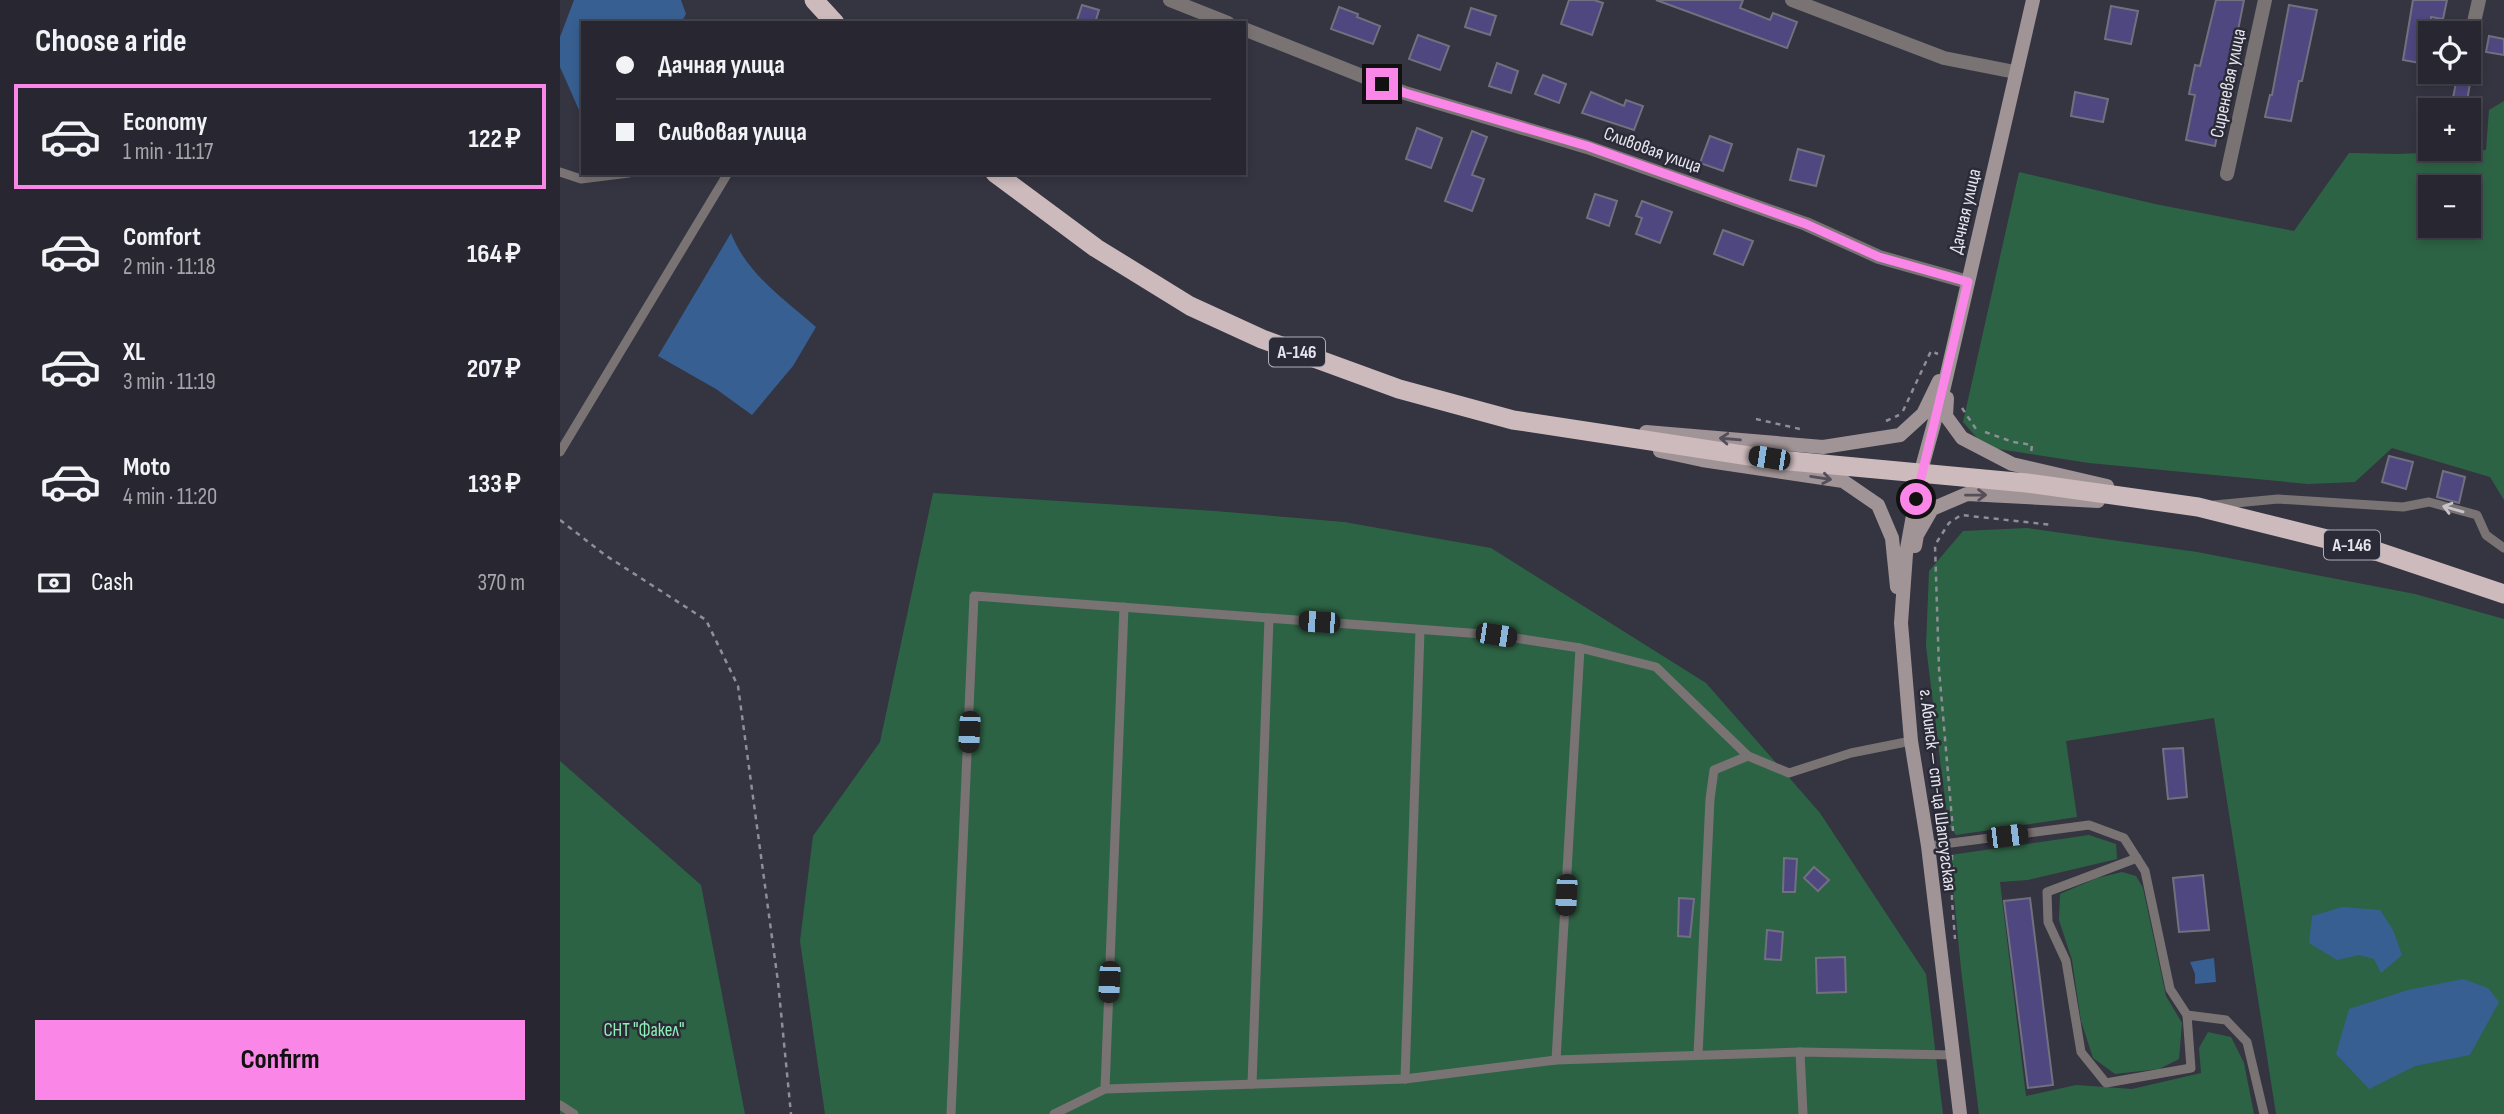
<!DOCTYPE html>
<meta charset="utf-8">
<style>
:root{--surface:#282731;--page:#302f39;--text:#f1f3f6;--muted:#a5a5ab;--line:#44444d;--accent:#fa87e7}
body{margin:0;font-family:"Sofia Sans Condensed",sans-serif;background:var(--page);color:var(--text);height:100vh;display:flex;flex-direction:column;font-size:26px;white-space:nowrap}
*{box-sizing:border-box;margin:0}
p{font-size:23px;color:var(--muted)}
.icon{flex:none;width:38px;height:38px;fill:none;stroke:currentColor;stroke-width:2;stroke-linecap:round;stroke-linejoin:round}
.map{position:relative;flex:1;overflow:hidden}
.drawer{display:flex;flex-direction:column;background:var(--surface);width:560px}
.drawer>*{flex:none}
.guide{position:absolute;left:21px;top:21px;width:665px;height:154px;border-radius:0px;box-shadow:0 4px 10px #0003,0 0 0 2px var(--line);display:grid;align-content:center;height:154px;padding:0 35px;background:var(--surface)}
.buttons{position:absolute;left:1858px;top:21px;display:grid;gap:14px}
.buttons a{display:grid;place-items:center;width:63px;height:63px;border-radius:0px;background:var(--surface);box-shadow:0 4px 10px #0003,0 0 0 2px var(--line);font-size:35px}
.end{position:absolute;width:32px;height:32px;margin:-16px;border:9px solid #fa87e7;background:#111;box-shadow:0 0 0 4px #111}
.from{border-radius:50%}
.car{position:absolute;width:21px;height:42px;margin:-21px -10px;border-radius:9px;box-shadow:0 0 5px 2px #0007;background:linear-gradient(#222 24%,#8ab4d8 0 40%,#222 0 76%,#8ab4d8 0 86%,#222 0)}
.guide b{display:flex;align-items:center;gap:24px;height:66px;font-size:26px}
.guide b+b{border-top:2px solid var(--line)}
.guide i{width:18px;height:18px;background:var(--text)}
ul{padding:0;list-style:none}
li{display:flex;align-items:center;gap:21px;height:105px;margin:0 14px 10px;padding:0 21px;border:4px solid transparent;border-radius:0px}
li div{flex:1}
li b{display:block;font-size:26px}
li em{font-style:normal;font-weight:700}
li.current{border-color:var(--accent)}
li>.icon{width:63px;height:63px;stroke-width:1.5}
h2{padding:0 35px;font-size:32px;line-height:84px}
.pay{display:flex;align-items:center;gap:18px;height:77px;padding:0 35px;font-size:26px}
.pay p{margin-inline-start:auto}
.button{display:flex;gap:14px;margin-top:auto;padding:14px 35px}
.button a{flex:1;height:80px;border-radius:0px;background:var(--accent);color:#111;font-size:28px;font-weight:700;line-height:80px;text-align:center}
main{display:flex;flex:1;min-height:0}
.map>svg:first-child{display:block}
.green{fill:#2d6345;fill-rule:evenodd}
.water{fill:#375f91}
.building{fill:#4e4780;stroke:#71707f;stroke-width:2}
.lines{fill:none;stroke-linecap:round;stroke-linejoin:round}
.path{stroke:#8e8d98;stroke-width:2.5;stroke-dasharray:5 5;stroke-linecap:butt}
.service{stroke:#7a7374;stroke-width:9}
.minor{stroke:#7a7374;stroke-width:14}
.secondary{stroke:#a19497;stroke-width:14}
.trunk{stroke:#ccbabd;stroke-width:19}
.oneway{stroke:#544f59}
.oneway2{stroke:#c6c3c9}
.route{stroke:#fa87e7;stroke-width:9}
.labels{text-anchor:middle;stroke-width:5;stroke-linejoin:round;paint-order:stroke}
.shield{fill:#2b2a37;stroke:#aeadb7;stroke-width:2}
.shield-label{font-size:18px;font-weight:bold;fill:#e6e5ee}
.street-label{font-size:19px;fill:#e6e5ee;stroke:#2b2a37}
.park-label{font-size:19px;fill:#8ff0b6;stroke:#2b2a37}
</style>
<main>
<section class="drawer">
<h2>Choose a ride</h2>
<ul>
<li class="current"><svg class="icon" aria-label="car" viewBox="0 0 24 24"><path d="M5 17H2v-5l4-1 3-4h7l3 4 3 1v5h-3M9 17h6M6 11h13"/><circle cx="7" cy="17" r="2"/><circle cx="17" cy="17" r="2"/></svg><div><b>Economy</b><p>1 min · 11:17</p></div><em>122 ₽</em></li>
<li><svg class="icon" aria-label="car" viewBox="0 0 24 24"><path d="M5 17H2v-5l4-1 3-4h7l3 4 3 1v5h-3M9 17h6M6 11h13"/><circle cx="7" cy="17" r="2"/><circle cx="17" cy="17" r="2"/></svg><div><b>Comfort</b><p>2 min · 11:18</p></div><em>164 ₽</em></li>
<li><svg class="icon" aria-label="car" viewBox="0 0 24 24"><path d="M5 17H2v-5l4-1 3-4h7l3 4 3 1v5h-3M9 17h6M6 11h13"/><circle cx="7" cy="17" r="2"/><circle cx="17" cy="17" r="2"/></svg><div><b>XL</b><p>3 min · 11:19</p></div><em>207 ₽</em></li>
<li><svg class="icon" aria-label="car" viewBox="0 0 24 24"><path d="M5 17H2v-5l4-1 3-4h7l3 4 3 1v5h-3M9 17h6M6 11h13"/><circle cx="7" cy="17" r="2"/><circle cx="17" cy="17" r="2"/></svg><div><b>Moto</b><p>4 min · 11:20</p></div><em>133 ₽</em></li>
</ul>
<div class="pay"><svg class="icon" aria-label="cash" viewBox="0 0 24 24"><path d="M3 7h18v10H3z"/><circle cx="12" cy="12" r="2"/></svg>Cash<p>370 m</p></div>
<div class="button"><a>Confirm</a></div>
</section>
<div class="map">
<svg width="1944" height="1114" viewBox="0 0 1944 1114">
<rect width="100%" height="100%" fill="#353441"/>
<g class="green">
<path d="M1944 101V500L1930 477 1832 448 1795 482 1748 484 1529 463 1425 447 1403 422 1459 172 1595 204 1734 231 1789 153 1838 154 1926 150 1929 110ZM1871 187H1909V226H1871Z"/>
<path d="M373 493 655 511 784 522 931 548 1146 683 1260 813 1366 974 1383 1114H265L240 941 253 836 320 742Z"/>
<path d="M1467 528 1637 552 1855 594 1944 619V1114H1716L1654 718 1506 741 1517 817 1396 835 1388 824 1366 646 1369 571 1403 531Z"/>
<path d="M0 761 141 885 185 1114H0Z"/>
<path d="M1529 835 1556 844 1557 859 1468 880 1440 882 1466 1096 1516 1085 1572 1089 1641 1073 1639 1048 1648 1032 1671 1037 1684 1063 1694 1114H1419L1401 969 1390 855Z"/>
<path d="M1562 872 1576 876 1583 888 1606 996 1622 1023 1619 1059 1599 1069 1555 1074 1533 1058 1521 1021 1512 960 1499 920 1500 894 1537 878Z"/>
</g>
<g class="water">
<path d="M14 0H121L126 14 121 23H23V119L0 67V37Z"/>
<path d="M171 233C186 273 225 300 256 327L233 366 192 415 156 389 98 356Z"/>
<path d="M1782 907 1820 910 1833 930 1842 955 1821 973 1814 959 1799 955 1777 960 1749 943 1752 916Z"/>
<path d="M1654 958 1656 982 1635 984V974L1630 962Z"/>
<path d="M1903 979 1928 988 1939 1002 1910 1055 1855 1066 1809 1089 1776 1054 1789 1009 1848 990Z"/>
</g>
<g class="building">
<path d="M1009 0H1034L1043 3 1032 35 1001 24Z"/>
<path d="M1096 0H1183L1180 8 1210 20 1213 13 1237 22 1227 48Z"/>
<path d="M1656 0H1684L1655 146 1626 140 1635 95 1629 94 1635 65 1640 66Z"/>
<path d="M1853 0H1887L1883 19 1871 17V65L1843 60Z"/>
<path d="M522 5 539 10 535 23H516Z"/>
<path d="M1729 5 1757 10 1742 81H1739L1731 121 1705 117 1710 95H1712Z"/>
<path d="M1551 6 1578 11 1571 44 1545 39Z"/>
<path d="M779 7 798 14 797 17 820 26 813 44 771 29Z"/>
<path d="M911 8 936 16 930 35 905 27Z"/>
<path d="M858 35 889 46 880 70 849 59Z"/>
<path d="M1929 36 1944 39V55L1926 52Z"/>
<path d="M937 63 958 71 951 93 929 86Z"/>
<path d="M1898 72H1912L1907 101 1893 98Z"/>
<path d="M983 75 1006 84 999 103 975 94Z"/>
<path d="M1031 92 1064 106 1066 100 1083 106 1074 130 1022 113Z"/>
<path d="M1515 92 1548 99 1543 122 1511 116Z"/>
<path d="M857 128 882 138 871 168 846 159Z"/>
<path d="M912 131 927 137 912 175 924 179 912 211 885 201Z"/>
<path d="M1150 136 1172 144 1163 171 1140 163Z"/>
<path d="M1238 149 1264 156 1256 186 1230 180Z"/>
<path d="M1035 194 1057 201 1049 226 1027 218Z"/>
<path d="M1082 201 1112 212 1100 243 1076 234 1082 218 1076 216Z"/>
<path d="M1163 230 1193 241 1183 265 1154 254Z"/>
<path d="M1829 456 1853 462 1846 489 1822 482Z"/>
<path d="M1883 471 1905 477 1899 503 1877 497Z"/>
<path d="M1623 748 1627 797 1608 799 1603 749Z"/>
<path d="M1224 858 1237 859 1235 892H1223Z"/>
<path d="M1254 867 1269 880 1258 891 1244 878Z"/>
<path d="M1643 875 1649 930 1619 932 1613 878Z"/>
<path d="M1119 898 1134 899 1130 937 1118 936Z"/>
<path d="M1470 898 1493 1085 1468 1088 1444 901Z"/>
<path d="M1207 930 1223 932 1221 960 1205 959Z"/>
<path d="M1285 957 1286 992 1257 993 1256 958Z"/>
</g>
<g class="lines">
<g class="path">
<path d="M1402 408 1416 429"/>
<path d="M1343 411 1371 351 1378 354"/>
<path d="M1196 419 1240 429"/>
<path d="M1326 421 1339 415"/>
<path d="M1425 432 1453 442 1472 445 1471 453"/>
<path d="M0 520 45 555 146 620 178 686 218 982 231 1114"/>
<path d="M1393 831 1379 669 1375 545 1389 523 1401 515 1493 525"/>
<path d="M1392 855V900L1395 939"/>
</g>
<g class="service">
<path d="M0 172 21 179 69 173"/>
<path d="M0 452 168 173"/>
<path d="M1654 505 1718 499 1843 507 1869 502 1917 515 1926 535 1944 548"/>
<path d="M1368 846 1529 825 1564 838 1585 871 1610 989 1627 1015 1666 1020 1687 1042 1704 1114"/>
<path d="M1577 858 1487 892 1488 922 1506 961 1521 1052 1546 1083 1631 1068 1627 1015"/>
<path d="M1240 1052 1243 1114"/>
<path d="M1138 1055 1150 799 1154 770 1188 756"/>
<path d="M996 1060 1020 648"/>
<path d="M845 1079 860 630"/>
<path d="M692 1084 709 618"/>
<path d="M545 1089 564 607"/>
<path d="M0 1105 14 1114"/>
<path d="M391 1114 414 596 936 635 1020 648 1096 667 1188 756 1229 773 1291 753 1351 741"/>
<path d="M494 1114 545 1089 845 1079 996 1060 1240 1052 1393 1055"/>
</g>
<g class="minor">
<path d="M610 0 668 23"/>
<path d="M1232 0 1384 58 1455 72"/>
<path d="M684 29 845 93 1027 147 1246 224 1319 257 1408 282"/>
<path d="M1912 31 1919 0"/>
<path d="M1667 174 1705 0"/>
</g>
<g class="secondary">
<path d="M1387 398 1386 416 1402 438 1452 464 1547 486"/>
<path d="M1086 432 1263 447 1340 435 1363 414 1379 381"/>
<path d="M1100 451 1142 460 1283 481 1318 505 1332 538 1337 587"/>
<path d="M1355 546 1357 535 1372 509 1407 494 1538 501"/>
<path d="M1400 1114 1368 846 1351 741 1341 623 1346 554 1361 471 1384 387 1473 0"/>
</g>
<g class="trunk">
<path d="M254 0 275 23"/>
<path d="M435 173 536 248 630 306 702 339 839 389 953 420 1209 459 1467 483 1638 507 1819 552 1944 594"/>
</g>
</g>
<defs><path id="oneway-shaft" d="M-6 0H5M1.5-3L5.5 0L1.5 3" fill="none" stroke-width="1.6" stroke-linecap="round" stroke-linejoin="round" transform="scale(1.75)"/></defs>
<g class="oneway">
<use href="#oneway-shaft" transform="translate(1170 439) rotate(-175)"/>
<use href="#oneway-shaft" transform="translate(1261 478) rotate(9)"/>
<use href="#oneway-shaft" transform="translate(1416 495) rotate(-1)"/>
</g>
<use class="oneway2" href="#oneway-shaft" transform="translate(1893 509) rotate(-164)"/>
<g class="lines">
<path class="route" d="M822 84 845 93 1027 146 1246 224 1319 257 1408 282 1356 499"/>
</g>
<g class="labels">
<g class="shield">
<rect x="709" y="337.5" width="56" height="29" rx="5"/>
<rect x="1764" y="530.5" width="56" height="29" rx="5"/>
</g>
<g class="shield-label">
<text x="737" y="358">А-146</text>
<text x="1792" y="551">А-146</text>
</g>
<g class="street-label">
<text transform="translate(1667 83) rotate(-78)" y="7">Сиреневая улица</text>
<text transform="translate(1093 149) rotate(20)" y="7">Сливовая улица</text>
<text transform="translate(1404 211) rotate(-77)" y="7">Дачная улица</text>
<text transform="translate(1379 790) rotate(83)" y="7">г. Абинск — ст-ца Шапсугская</text>
</g>
<g class="park-label">
<text x="84" y="1036">СНТ "Факел"</text>
</g>
</g>
</svg>
<div class="buttons">
<a><svg class="icon" aria-label="locate" viewBox="0 0 24 24"><circle cx="12" cy="12" r="6"/><path d="M12 2v4M12 18v4M2 12h4M18 12h4"/></svg></a>
<a>+</a>
<a>−</a>
</div>
<i class="end from" style="left:1356px;top:499px"></i>
<i class="end" style="left:822px;top:84px"></i>
<i class="car" style="left:1209px;top:458px;rotate:279deg"></i>
<i class="car" style="left:759px;top:622px;rotate:274deg"></i>
<i class="car" style="left:936px;top:635px;rotate:99deg"></i>
<i class="car" style="left:409px;top:732px;rotate:183deg"></i>
<i class="car" style="left:1447px;top:836px;rotate:83deg"></i>
<i class="car" style="left:1006px;top:895px;rotate:183deg"></i>
<i class="car" style="left:549px;top:982px;rotate:183deg"></i>
<div class="guide">
<b><i class="from"></i>Дачная улица</b>
<b><i></i>Сливовая улица</b>
</div>
</div>
</main>
